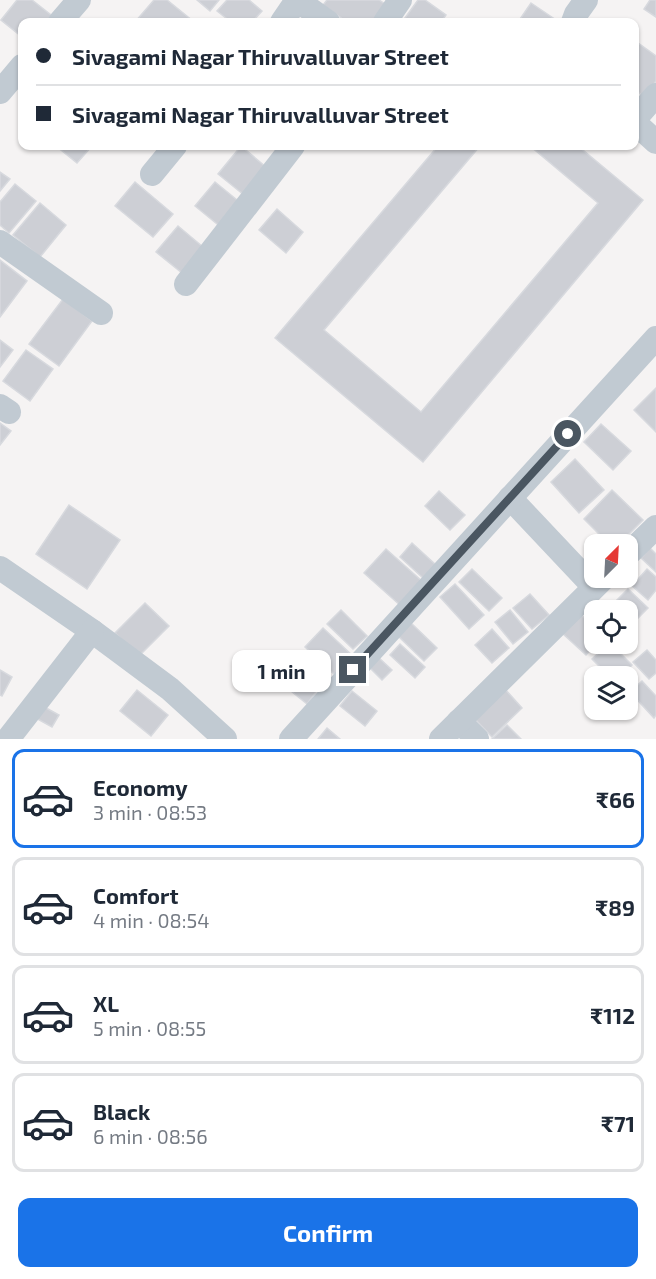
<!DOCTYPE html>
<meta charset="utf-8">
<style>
:root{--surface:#fff;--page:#f6f6f7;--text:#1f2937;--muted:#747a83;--line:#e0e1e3;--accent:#1a73e8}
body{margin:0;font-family:"Exo 2",sans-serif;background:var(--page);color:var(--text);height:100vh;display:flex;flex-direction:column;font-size:22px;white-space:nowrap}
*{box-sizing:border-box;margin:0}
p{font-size:20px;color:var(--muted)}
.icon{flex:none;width:33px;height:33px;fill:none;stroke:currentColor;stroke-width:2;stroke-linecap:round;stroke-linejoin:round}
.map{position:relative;height:739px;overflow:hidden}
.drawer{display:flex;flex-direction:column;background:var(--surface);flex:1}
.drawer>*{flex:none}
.banner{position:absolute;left:18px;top:18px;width:621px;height:132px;border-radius:12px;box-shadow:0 2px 4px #0004;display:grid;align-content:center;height:132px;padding:0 18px;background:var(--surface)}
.needle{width:39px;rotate:24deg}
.buttons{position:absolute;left:584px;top:534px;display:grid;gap:12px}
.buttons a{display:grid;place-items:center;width:54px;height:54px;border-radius:12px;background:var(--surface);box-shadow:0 2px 4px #0004;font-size:30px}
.end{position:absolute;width:27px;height:27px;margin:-14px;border:8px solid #4a5661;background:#fff;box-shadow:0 0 0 3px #fff}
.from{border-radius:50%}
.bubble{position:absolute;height:42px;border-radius:12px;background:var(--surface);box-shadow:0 2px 4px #0004;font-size:20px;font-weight:700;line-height:42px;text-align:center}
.banner b{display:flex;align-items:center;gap:21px;height:57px;font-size:22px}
.banner b+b{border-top:2px solid var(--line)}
.banner i{width:15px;height:15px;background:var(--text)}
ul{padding:10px 0 0;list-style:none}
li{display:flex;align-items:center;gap:18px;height:99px;margin:0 12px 9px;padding:0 6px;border:3px solid var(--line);border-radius:12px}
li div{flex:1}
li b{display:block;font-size:22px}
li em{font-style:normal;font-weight:700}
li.selected{border-color:var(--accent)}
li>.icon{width:54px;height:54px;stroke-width:1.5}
.cta{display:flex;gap:12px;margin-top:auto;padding:12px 18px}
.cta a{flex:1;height:69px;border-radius:12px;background:var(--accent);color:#fff;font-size:24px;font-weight:700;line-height:69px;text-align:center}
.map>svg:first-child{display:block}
.building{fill:#cdcfd5;stroke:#d7d9de;stroke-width:1.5}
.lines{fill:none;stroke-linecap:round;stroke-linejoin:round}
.street{stroke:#c1cad2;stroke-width:24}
.route{stroke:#4a5661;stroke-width:8}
</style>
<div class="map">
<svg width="656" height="739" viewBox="0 0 656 739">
<rect width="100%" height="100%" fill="#f5f3f3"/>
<g class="building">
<path d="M17 0H32L55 18 51 22H22V37L1 20Z"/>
<path d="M154 0H167L193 21 192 22H135Z"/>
<path d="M197 0H219L210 11Z"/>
<path d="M227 0H249L262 11 252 22H231L217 11Z"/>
<path d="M327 0H379L385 4 372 22H347L323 5Z"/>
<path d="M418 0H425L446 15 441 22H402Z"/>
<path d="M650 0H656V17L644 9Z"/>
<path d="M531 3 559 22H518Z"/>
<path d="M634 40 656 56V81L645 97 634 90Z"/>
<path d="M56 146H92L77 163Z"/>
<path d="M241 146 266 167 244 195 218 174Z"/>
<path d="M438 146H480L324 330 421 412 598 203 530 146H578L643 200 423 462 275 338Z"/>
<path d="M0 172 10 179 0 191Z"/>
<path d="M135 182 173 214 153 237 115 206Z"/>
<path d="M215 182 242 204 222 228 195 206Z"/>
<path d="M15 184 36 201 9 233 0 225V202Z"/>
<path d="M40 203 66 225 40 257 13 235Z"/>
<path d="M277 209 303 232 286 253 259 230Z"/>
<path d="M178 226 209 252 187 277 156 252Z"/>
<path d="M0 260 27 281 0 317Z"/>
<path d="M63 299 92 321 59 366 29 344Z"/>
<path d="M0 340 13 350 0 367Z"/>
<path d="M26 350 53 369 30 401 3 381Z"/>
<path d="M656 388V432L634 410Z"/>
<path d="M0 423 11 431 0 445Z"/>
<path d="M601 424 631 451 613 470 584 442Z"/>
<path d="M575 459 604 490 579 513 551 482Z"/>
<path d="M612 490 643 520 619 544H609L584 519Z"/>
<path d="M439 491 465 515 450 530 425 506Z"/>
<path d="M69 505 120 540 87 589 36 554Z"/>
<path d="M412 543 436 565 423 578 400 557Z"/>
<path d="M650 548 656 554V572L641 558Z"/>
<path d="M386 549 423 582 401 606 364 573Z"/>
<path d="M472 569 502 598 489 611 459 582Z"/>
<path d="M647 569 656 577V590L648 600 632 586Z"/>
<path d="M455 584 484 615 469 629 440 597Z"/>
<path d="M628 589 648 608 630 626 627 624V610H613L610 607Z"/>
<path d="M530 594 549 615 532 629 513 608Z"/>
<path d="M145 603 169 626 139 656 115 633Z"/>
<path d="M341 610 367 636 353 649 327 624Z"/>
<path d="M510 610 528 632 513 644 495 622Z"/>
<path d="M580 614 594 627V644H596L586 655 562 633Z"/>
<path d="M411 623 437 648 424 661 398 636Z"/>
<path d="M323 628 353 656 335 675 305 647Z"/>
<path d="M492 629 509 648 492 663 475 645Z"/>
<path d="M400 644 425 667 415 678 390 655Z"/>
<path d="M608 644H611L632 665 621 676H609L592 659Z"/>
<path d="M647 650 656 660V673L649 679 633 662Z"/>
<path d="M378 657 392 670 382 680 369 667Z"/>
<path d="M284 659 319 688 307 704 271 675Z"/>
<path d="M0 670 12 677 2 696 0 695Z"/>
<path d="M642 681 656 696V715L654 718 630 692Z"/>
<path d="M504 688 522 708 492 737 473 717Z"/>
<path d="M137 690 168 715 151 736 120 711Z"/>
<path d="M352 691 377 711 365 726 340 706Z"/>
<path d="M39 704 59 715 52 727 32 716Z"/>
<path d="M507 725 521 739H492Z"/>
<path d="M327 728 340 739H318Z"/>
</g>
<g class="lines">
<g class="street">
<path d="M297 0 328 22"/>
<path d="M60 22 79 0"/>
<path d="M282 22 297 0"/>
<path d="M385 22 400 0"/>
<path d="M573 22 576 14 586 0"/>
<path d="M0 92 22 66"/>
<path d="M634 120 656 95"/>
<path d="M634 122 656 142"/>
<path d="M152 174 175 146"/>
<path d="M0 242 101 313"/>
<path d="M186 284 293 146"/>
<path d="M0 406 9 412"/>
<path d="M510 498 594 587"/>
<path d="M627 555 656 527"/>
<path d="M0 568 92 631 170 689 225 739"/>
<path d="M459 721 477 739"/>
<path d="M8 739 92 631"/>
<path d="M291 739 656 338"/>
<path d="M441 739 604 578"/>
</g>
</g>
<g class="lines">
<path class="route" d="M353 670 568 434"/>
</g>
</svg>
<div class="buttons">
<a><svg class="needle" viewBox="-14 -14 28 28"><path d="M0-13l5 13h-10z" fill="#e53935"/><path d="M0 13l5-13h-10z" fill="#747a83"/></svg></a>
<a><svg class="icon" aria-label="locate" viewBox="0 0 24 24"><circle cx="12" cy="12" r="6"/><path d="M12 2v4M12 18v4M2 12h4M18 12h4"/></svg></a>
<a><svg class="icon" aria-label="layers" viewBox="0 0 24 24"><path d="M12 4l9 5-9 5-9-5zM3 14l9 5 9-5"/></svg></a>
</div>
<i class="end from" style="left:568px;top:434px"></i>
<i class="end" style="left:353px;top:670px"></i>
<div class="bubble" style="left:232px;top:650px;width:99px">1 min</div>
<div class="banner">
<b><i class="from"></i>Sivagami Nagar Thiruvalluvar Street</b>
<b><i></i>Sivagami Nagar Thiruvalluvar Street</b>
</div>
</div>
<section class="drawer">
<ul>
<li class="selected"><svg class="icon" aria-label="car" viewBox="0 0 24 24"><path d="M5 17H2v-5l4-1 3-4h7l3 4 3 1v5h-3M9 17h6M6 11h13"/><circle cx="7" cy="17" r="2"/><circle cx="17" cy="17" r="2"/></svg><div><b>Economy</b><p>3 min · 08:53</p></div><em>₹66</em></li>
<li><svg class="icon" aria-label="car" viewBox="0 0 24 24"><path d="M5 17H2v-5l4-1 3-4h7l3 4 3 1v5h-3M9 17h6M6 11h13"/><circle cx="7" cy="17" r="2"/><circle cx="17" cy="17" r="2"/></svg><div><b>Comfort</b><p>4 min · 08:54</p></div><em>₹89</em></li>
<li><svg class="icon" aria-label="car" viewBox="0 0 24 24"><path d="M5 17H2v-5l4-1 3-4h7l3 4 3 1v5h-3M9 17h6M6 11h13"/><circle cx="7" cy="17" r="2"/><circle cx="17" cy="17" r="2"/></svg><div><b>XL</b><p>5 min · 08:55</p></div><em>₹112</em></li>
<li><svg class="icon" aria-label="car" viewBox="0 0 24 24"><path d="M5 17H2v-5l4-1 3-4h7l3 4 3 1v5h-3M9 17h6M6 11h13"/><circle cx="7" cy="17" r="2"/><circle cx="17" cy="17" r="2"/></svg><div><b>Black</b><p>6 min · 08:56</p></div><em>₹71</em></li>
</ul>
<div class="cta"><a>Confirm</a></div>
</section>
